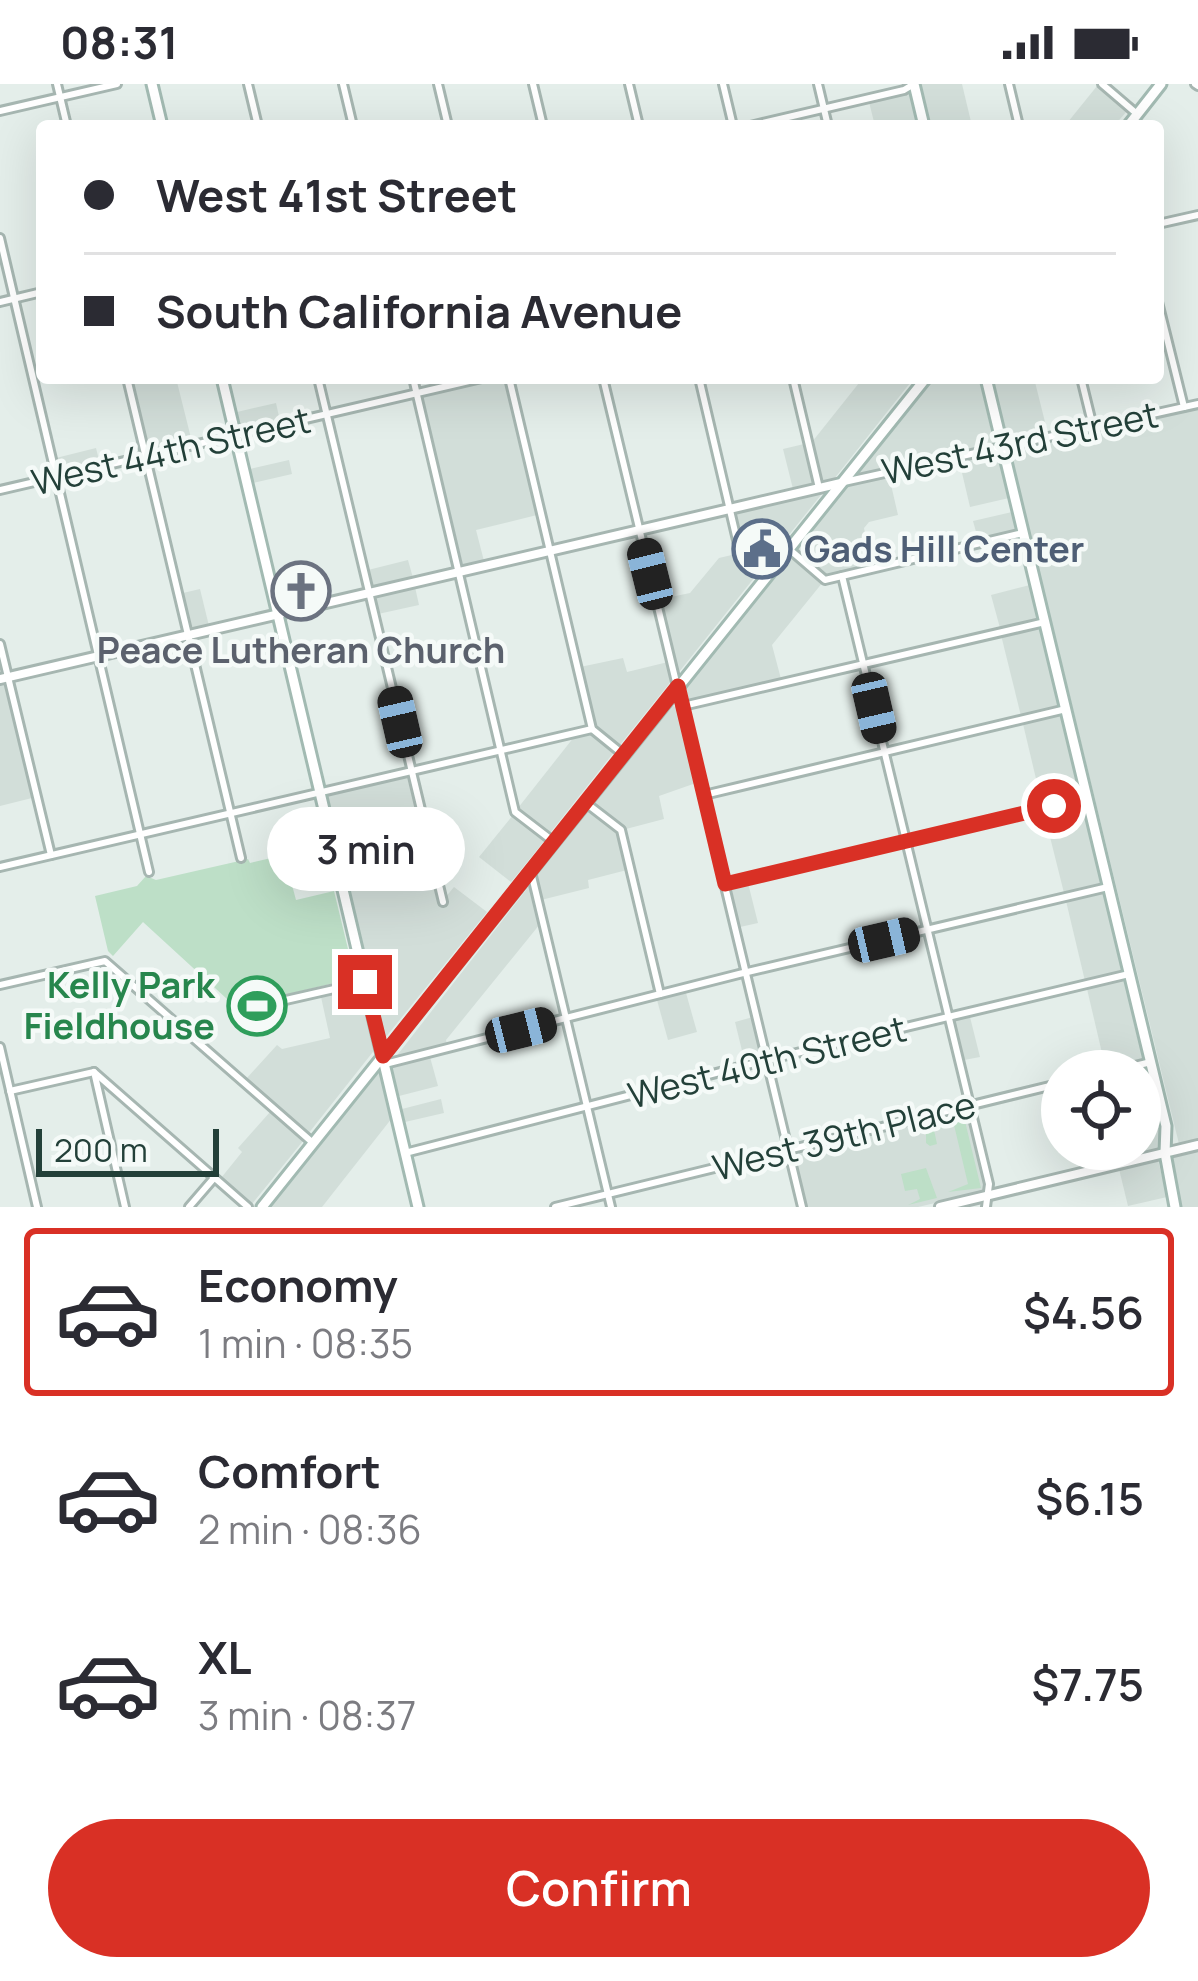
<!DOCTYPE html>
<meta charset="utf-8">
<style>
:root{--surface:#fff;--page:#f2f2f3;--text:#2b2b33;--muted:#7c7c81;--line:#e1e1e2;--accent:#d93025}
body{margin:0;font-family:Manrope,sans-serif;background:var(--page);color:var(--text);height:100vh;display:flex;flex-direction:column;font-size:45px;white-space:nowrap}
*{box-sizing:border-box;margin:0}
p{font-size:39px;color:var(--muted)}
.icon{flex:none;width:66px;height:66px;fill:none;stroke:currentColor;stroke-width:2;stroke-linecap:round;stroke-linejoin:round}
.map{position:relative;height:1123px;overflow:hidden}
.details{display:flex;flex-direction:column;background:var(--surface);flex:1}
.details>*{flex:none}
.hud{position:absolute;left:36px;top:36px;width:1128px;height:264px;border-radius:12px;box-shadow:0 12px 48px #0002;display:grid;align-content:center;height:264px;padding:0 48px;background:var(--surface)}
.tools{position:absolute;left:1041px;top:966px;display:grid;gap:24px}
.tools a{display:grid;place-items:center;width:120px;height:120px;border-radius:50%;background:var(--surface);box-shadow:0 12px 48px #0002;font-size:60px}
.scale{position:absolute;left:36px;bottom:30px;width:183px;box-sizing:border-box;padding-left:12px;border:6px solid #234039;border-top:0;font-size:33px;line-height:42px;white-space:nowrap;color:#234039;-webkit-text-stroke:9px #f5faf8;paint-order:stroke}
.end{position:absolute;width:54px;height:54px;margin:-27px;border:15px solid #d93025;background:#fff;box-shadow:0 0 0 6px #fff}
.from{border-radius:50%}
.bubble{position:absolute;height:84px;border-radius:42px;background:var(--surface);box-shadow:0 12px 48px #0002;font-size:39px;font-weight:600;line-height:84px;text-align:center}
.car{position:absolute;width:36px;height:72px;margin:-36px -18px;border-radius:15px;box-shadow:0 0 9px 3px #0007;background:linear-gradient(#222 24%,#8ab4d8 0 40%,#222 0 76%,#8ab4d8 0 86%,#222 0)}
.hud b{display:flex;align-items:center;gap:42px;height:114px;font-size:45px}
.hud b+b{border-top:3px solid var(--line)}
.hud i{width:30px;height:30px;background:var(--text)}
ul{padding:21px 0 0;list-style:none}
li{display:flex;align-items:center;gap:36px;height:168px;margin:0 24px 18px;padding:0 24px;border:6px solid transparent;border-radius:12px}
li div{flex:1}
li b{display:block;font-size:45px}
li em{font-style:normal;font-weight:600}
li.on{border-color:var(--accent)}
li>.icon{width:108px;height:108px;stroke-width:1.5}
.primary-button{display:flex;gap:24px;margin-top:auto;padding:24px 48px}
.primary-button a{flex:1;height:138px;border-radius:72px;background:var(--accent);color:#fff;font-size:48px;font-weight:600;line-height:138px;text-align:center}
.status{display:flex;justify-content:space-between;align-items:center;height:84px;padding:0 60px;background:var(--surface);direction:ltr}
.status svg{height:33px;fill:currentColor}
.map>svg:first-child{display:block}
.built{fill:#d2ded9}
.green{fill:#bddfc7}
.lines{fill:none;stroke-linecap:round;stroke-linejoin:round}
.minor-casing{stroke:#a6b6b1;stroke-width:12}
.tertiary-casing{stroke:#a6b6b1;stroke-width:14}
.secondary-casing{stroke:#a2bab2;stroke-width:15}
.minor{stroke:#fff;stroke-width:6}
.tertiary{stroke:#fff;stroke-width:8}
.secondary{stroke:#fff;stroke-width:9}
.route{stroke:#d93025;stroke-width:15}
.labels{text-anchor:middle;stroke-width:9;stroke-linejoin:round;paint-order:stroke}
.street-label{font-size:36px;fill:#234039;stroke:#f5faf8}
.service-label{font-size:36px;font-weight:bold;fill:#4e5e75;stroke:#f5faf8;text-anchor:start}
.worship-label{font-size:36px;font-weight:bold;fill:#5b616d;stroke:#f5faf8}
.leisure-label{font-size:36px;font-weight:bold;fill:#27864d;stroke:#f5faf8;text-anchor:end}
</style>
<div class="status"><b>08:31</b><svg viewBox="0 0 49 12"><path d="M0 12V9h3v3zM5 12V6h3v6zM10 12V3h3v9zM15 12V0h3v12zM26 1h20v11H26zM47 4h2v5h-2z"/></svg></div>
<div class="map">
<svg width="1198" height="1123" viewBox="0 0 1198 1123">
<rect width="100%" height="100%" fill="#e4eeea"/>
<g class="built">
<path d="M921 0H962L972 42H931Z"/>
<path d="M1097 2 1127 27 1114 42H1069L1068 38Z"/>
<path d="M910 9 918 42H875L869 18Z"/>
<path d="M176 294 192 358 150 368 133 295Z"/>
<path d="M504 294 537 431 476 446 484 477 463 482 422 312Z"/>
<path d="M863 294H904L910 299 834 395 822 398 812 358Z"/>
<path d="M935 294H979L994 359 857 390Z"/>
<path d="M993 294H1034L1048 350 1008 360Z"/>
<path d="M276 319 280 337 241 346 237 328Z"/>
<path d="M1198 325V1056L1179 1060 1010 367Z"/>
<path d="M804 360 814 401 793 405 783 365Z"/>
<path d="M96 364 100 380 60 389 56 374Z"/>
<path d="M997 367 1009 414 970 423 959 376Z"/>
<path d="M289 376 292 390 253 399 250 385Z"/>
<path d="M889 392 898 431 869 438 864 444 871 480 827 492 797 466 849 401Z"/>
<path d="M825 406 764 482 744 468 735 428Z"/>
<path d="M1012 428 1017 447 978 455 973 437Z"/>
<path d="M736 470 758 489 679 588 661 515 690 509 719 474Z"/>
<path d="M792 473 823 498 772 561 781 595 692 616 685 613 684 606Z"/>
<path d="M408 476 413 494 372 504 368 486Z"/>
<path d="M1030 501 1038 535 1000 544 991 511Z"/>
<path d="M415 503 419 521 378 530 374 512Z"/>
<path d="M200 505 209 542 191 546 183 509Z"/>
<path d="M1040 543 1060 623 1021 632 1001 551Z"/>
<path d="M623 574 627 588 668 578 672 596 619 662 595 642 580 583Z"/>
<path d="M5 598 32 714 0 722V599Z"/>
<path d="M673 622 679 624 696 699 659 712 664 735 626 745 594 719Z"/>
<path d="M1062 631 1081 711 1042 720 1023 640Z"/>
<path d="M591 649 614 668 550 749 518 724 574 653Z"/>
<path d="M408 691 439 821 454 803 487 828 385 954 327 711Z"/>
<path d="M1083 720 1102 800 1064 809 1044 729Z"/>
<path d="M588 726 618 749 627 786 588 796 589 804 541 816 536 792Z"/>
<path d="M513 731 545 756 511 798 479 773Z"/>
<path d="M748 799 758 839 740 843 731 803Z"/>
<path d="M530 801 540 840 446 956 447 961 395 974Z"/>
<path d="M1104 808 1124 888 1085 897 1066 817Z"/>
<path d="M1126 896 1145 976 1106 986 1087 905Z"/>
<path d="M360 903 376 964 308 1050 246 995 277 961 282 965 330 954 321 913Z"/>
<path d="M686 909 697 948 668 956 657 916Z"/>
<path d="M753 933 763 974 745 979 735 938Z"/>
<path d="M970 933 980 973 964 976 954 937Z"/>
<path d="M430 973 438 1002 399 1012 392 983Z"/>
<path d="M1147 984 1161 1039V1064L1128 1072 1126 1065H1140V987H1134Z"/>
<path d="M381 986 392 1034 322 1123H271Z"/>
<path d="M441 1015 444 1029 405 1038 402 1025Z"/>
<path d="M967 1027 986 1107 918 1123H807L794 1068Z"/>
<path d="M270 1028 303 1057 252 1120 221 1094 242 1068 238 1064Z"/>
<path d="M1198 1066V1123H1182L1171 1073Z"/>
<path d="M1158 1076 1167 1113 1128 1122 1119 1085Z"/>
</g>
<g class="green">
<path d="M284 771 296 816 334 807 355 894 264 916 266 925 251 937 143 838 113 872 108 867 95 812 137 802 146 792 156 796 248 775 250 779Z"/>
<path d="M964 1033 981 1104 948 1108 968 1100 954 1041 934 1046 937 1060 930 1062 926 1059V1046Z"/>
<path d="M926 1084 937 1114 908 1121 920 1115 917 1105 905 1107 901 1090Z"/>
</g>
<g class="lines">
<g class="minor-casing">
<g id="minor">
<path d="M57 0 67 42"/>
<path d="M248 0 258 42"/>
<path d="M343 0 353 42"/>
<path d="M438 0 448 42"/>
<path d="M533 0 543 42"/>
<path d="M629 0 639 42"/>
<path d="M723 0 733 42"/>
<path d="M818 0 828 42"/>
<path d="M1009 0 1019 42"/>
<path d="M1102 0 1137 30"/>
<path d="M1195 0 1198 2"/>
<path d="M0 27 117 0"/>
<path d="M750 42 904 6 914 0"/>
<path d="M1158 140 1198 131"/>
<path d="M0 154 149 788"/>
<path d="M0 218 42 208"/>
<path d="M1158 218 1184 323"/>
<path d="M127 294 241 774"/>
<path d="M318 294 443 818"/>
<path d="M413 294 515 728 554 758"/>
<path d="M509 294 592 645 624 671"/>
<path d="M603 294 802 1123"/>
<path d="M699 294 740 469 767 492"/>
<path d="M793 294 819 404"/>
<path d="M1081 294 1093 343"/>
<path d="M844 398 1198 320"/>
<path d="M0 406 482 294"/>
<path d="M789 465 825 496 1023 449"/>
<path d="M842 492 989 1100 986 1123"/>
<path d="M0 560 51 771"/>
<path d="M683 622 1045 538"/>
<path d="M704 711 1066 625"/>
<path d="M586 719 621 746 660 910"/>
<path d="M0 783 592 645"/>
<path d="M531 788 611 1123"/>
<path d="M725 800 1087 714"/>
<path d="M0 901 105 877 313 1059"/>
<path d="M255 942 277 918 365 898"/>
<path d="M0 963 37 1123"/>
<path d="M385 980 739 890 1108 803"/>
<path d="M1114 987 1151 978"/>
<path d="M94 988 248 1123"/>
<path d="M95 992 125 1123"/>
<path d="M10 1007 94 988"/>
<path d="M405 1069 767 976 1129 890"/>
<path d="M189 1123 214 1094"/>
<path d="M555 1123 1062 999"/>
</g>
</g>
<g class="tertiary-casing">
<g id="tertiary">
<path d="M0 595 841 399"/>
<path d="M940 1123 1198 1061"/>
</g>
</g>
<g class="secondary-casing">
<g id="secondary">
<path d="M152 0 162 42"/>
<path d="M914 0 924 42"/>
<path d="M1128 42 1161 0"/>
<path d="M222 294 418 1123"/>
<path d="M986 294 1166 1042 1165 1069 1175 1123"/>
<path d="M262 1123 926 294"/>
</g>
</g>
<use href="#minor" class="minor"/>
<use href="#tertiary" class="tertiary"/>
<use href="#secondary" class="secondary"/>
</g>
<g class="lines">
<path class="route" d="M365 898 383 972 678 602 725 800 1054 722"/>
</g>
<defs>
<g id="civic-ring" transform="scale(3)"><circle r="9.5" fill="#f5faf8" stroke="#5c6f8a" stroke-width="1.5"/><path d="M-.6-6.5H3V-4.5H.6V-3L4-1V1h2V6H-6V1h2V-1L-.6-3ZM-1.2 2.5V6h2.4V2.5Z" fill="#5c6f8a"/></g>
<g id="church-ring" transform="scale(3)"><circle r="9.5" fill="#f5faf8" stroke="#6b7280" stroke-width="1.5"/><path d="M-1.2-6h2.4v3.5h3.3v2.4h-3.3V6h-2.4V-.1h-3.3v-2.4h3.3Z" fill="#6b7280"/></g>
<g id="stadium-ring" transform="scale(3)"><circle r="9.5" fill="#f5faf8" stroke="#2e9e5b" stroke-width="1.5"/><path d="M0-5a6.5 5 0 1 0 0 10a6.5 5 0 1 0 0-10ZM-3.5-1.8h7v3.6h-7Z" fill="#2e9e5b"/></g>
</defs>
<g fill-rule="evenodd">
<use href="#civic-ring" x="762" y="465"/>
<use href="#church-ring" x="301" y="507"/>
<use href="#stadium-ring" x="257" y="922"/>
</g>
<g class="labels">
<g class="street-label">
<text transform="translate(1020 359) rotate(-12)" y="13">West 43rd Street</text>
<text transform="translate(171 367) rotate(-13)" y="13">West 44th Street</text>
<text transform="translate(767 978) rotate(-14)" y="13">West 40th Street</text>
<text transform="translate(844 1052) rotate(-14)" y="13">West 39th Place</text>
</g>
<g class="service-label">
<text x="804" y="478">Gads Hill Center</text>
</g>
<g class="worship-label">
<text x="301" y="579">Peace Lutheran Church</text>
</g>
<g class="leisure-label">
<text x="215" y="914">Kelly Park<tspan x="215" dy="41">Fieldhouse</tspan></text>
</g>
</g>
</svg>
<div class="tools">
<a><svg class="icon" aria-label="locate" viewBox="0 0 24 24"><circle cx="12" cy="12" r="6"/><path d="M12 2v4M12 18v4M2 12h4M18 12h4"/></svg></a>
</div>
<div class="scale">200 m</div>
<i class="end from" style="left:1054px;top:722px"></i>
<i class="end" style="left:365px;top:898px"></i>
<div class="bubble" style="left:267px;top:723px;width:198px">3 min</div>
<i class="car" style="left:650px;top:490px;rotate:346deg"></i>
<i class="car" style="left:874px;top:624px;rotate:167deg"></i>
<i class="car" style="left:400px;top:638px;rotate:347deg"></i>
<i class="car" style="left:884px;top:856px;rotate:77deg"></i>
<i class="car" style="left:521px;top:946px;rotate:76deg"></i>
<div class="hud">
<b><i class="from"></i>West 41st Street</b>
<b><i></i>South California Avenue</b>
</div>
</div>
<section class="details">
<ul>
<li class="on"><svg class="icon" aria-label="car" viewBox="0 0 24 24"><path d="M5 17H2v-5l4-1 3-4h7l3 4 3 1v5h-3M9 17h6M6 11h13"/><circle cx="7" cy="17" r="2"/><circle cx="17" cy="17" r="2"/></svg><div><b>Economy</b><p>1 min · 08:35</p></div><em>$4.56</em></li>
<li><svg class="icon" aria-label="car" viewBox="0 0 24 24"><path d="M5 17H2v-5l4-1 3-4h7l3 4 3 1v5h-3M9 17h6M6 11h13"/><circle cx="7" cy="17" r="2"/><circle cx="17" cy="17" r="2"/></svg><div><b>Comfort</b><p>2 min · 08:36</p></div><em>$6.15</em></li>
<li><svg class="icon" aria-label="car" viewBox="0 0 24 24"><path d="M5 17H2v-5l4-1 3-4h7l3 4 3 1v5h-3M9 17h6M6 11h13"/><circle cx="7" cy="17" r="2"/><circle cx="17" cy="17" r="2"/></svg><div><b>XL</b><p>3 min · 08:37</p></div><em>$7.75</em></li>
</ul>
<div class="primary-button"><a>Confirm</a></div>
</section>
